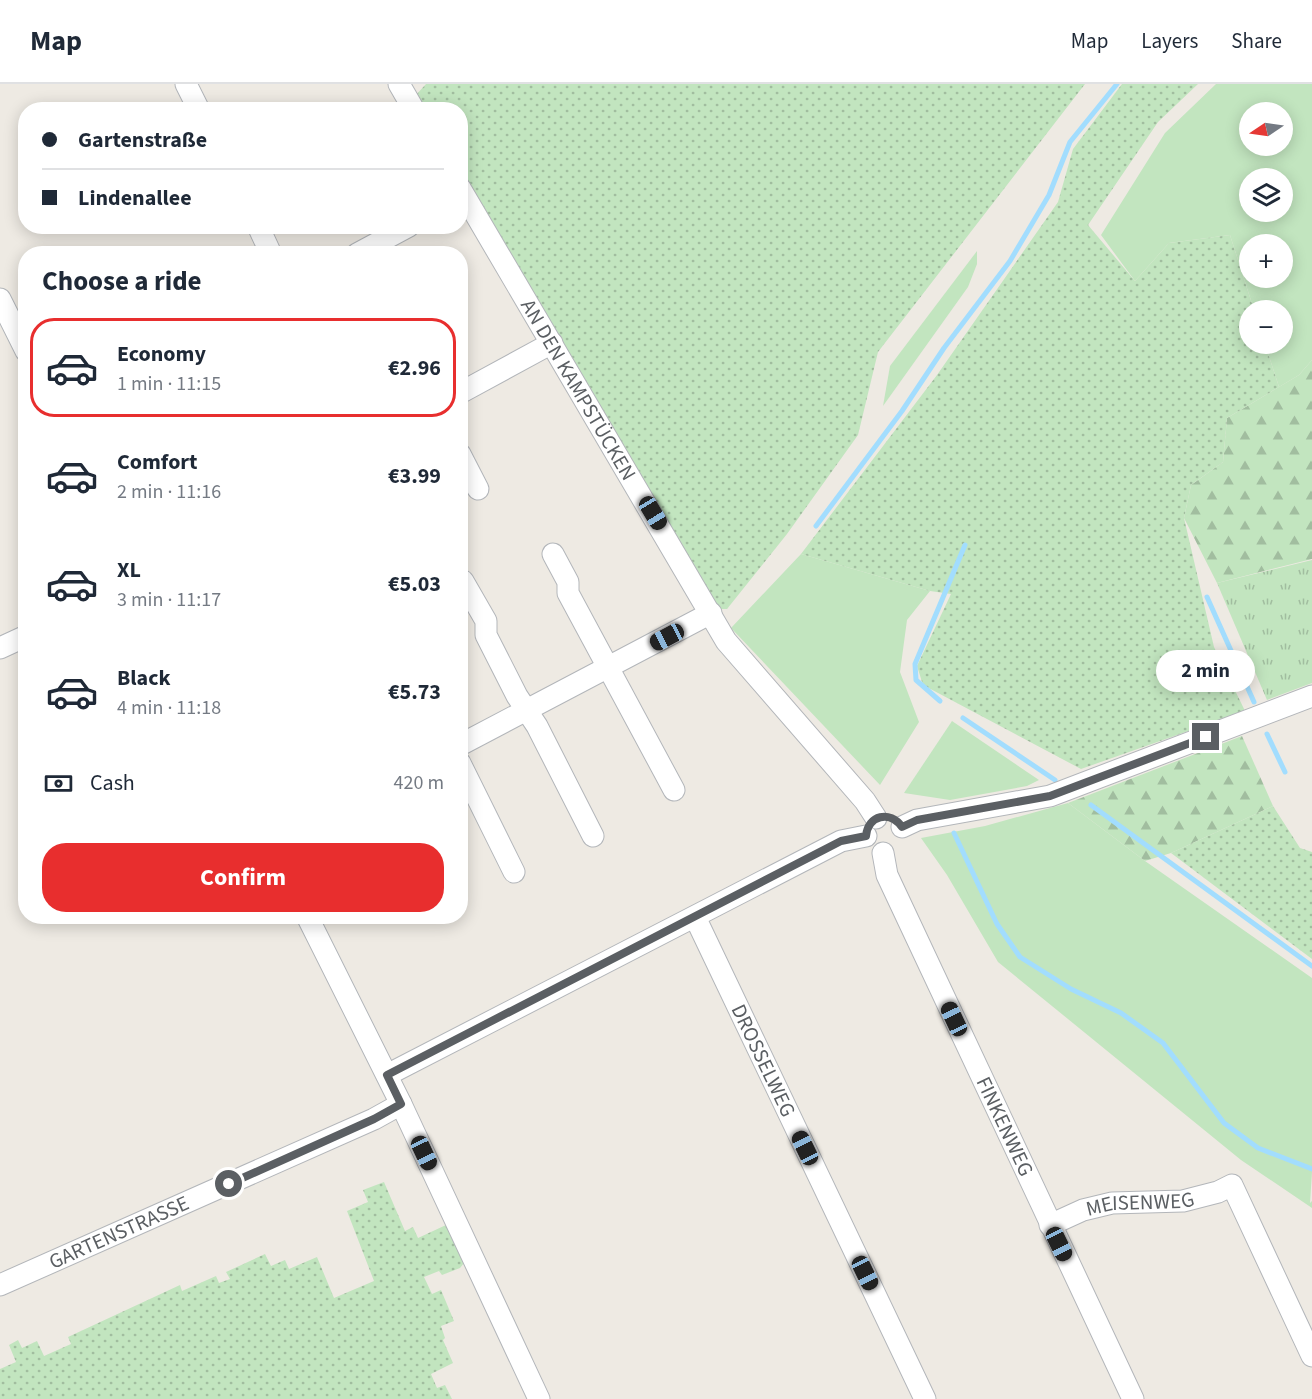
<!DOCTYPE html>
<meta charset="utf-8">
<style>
:root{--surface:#fff;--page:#f2f2f3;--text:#1f2937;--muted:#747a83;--line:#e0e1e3;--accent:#e82e2e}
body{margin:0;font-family:"Source Sans 3",sans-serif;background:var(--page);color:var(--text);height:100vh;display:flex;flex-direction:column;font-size:22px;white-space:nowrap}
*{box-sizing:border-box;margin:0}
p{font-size:20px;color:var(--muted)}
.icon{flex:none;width:33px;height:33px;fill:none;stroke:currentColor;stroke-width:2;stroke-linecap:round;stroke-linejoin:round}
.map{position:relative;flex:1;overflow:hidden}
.panel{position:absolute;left:18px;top:162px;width:450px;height:678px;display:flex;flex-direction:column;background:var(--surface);border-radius:24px;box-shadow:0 3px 15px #0003}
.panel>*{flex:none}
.banner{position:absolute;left:18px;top:18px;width:450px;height:132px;border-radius:24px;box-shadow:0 3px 15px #0003;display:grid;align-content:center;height:132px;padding:0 24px;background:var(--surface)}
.needle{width:39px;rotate:257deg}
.fabs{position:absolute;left:1239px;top:18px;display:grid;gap:12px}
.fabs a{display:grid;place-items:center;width:54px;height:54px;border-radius:50%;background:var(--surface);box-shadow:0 3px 15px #0003;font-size:30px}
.end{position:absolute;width:27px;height:27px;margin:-14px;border:8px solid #5b5f63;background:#fff;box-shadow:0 0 0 3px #fff}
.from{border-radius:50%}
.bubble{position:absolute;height:42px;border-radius:21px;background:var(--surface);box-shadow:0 3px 15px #0003;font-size:20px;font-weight:700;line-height:42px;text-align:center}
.car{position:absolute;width:18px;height:36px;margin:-18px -9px;border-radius:8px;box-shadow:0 0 4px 2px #0007;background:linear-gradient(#222 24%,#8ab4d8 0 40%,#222 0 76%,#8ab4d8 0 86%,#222 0)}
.banner b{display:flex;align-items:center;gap:21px;height:57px;font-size:22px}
.banner b+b{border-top:2px solid var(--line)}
.banner i{width:15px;height:15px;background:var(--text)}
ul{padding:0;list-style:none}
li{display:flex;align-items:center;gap:18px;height:99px;margin:0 12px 9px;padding:0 12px;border:3px solid transparent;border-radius:24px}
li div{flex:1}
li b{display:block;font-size:22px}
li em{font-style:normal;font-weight:700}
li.current{border-color:var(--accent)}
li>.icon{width:54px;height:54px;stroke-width:1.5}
h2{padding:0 24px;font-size:27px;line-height:72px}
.pay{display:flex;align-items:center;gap:15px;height:66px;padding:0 24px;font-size:22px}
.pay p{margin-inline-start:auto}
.button{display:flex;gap:12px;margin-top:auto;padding:12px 24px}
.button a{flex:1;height:69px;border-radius:24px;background:var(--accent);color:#fff;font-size:24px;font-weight:700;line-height:69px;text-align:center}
header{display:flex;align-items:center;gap:36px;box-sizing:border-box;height:84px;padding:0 30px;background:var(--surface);border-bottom:2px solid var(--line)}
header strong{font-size:28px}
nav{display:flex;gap:33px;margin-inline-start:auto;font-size:21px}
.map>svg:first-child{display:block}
.grass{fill:#c2e5bf;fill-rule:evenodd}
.forest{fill:url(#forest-firs)}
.park{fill:url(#park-tufts)}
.garden{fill:url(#garden-dots)}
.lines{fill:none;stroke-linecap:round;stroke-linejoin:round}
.stream{stroke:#a2ddfe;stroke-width:5}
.street-casing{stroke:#b3b6ba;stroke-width:23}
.street{stroke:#fff;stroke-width:21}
.route{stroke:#5b5f63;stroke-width:8}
.labels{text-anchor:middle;stroke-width:4.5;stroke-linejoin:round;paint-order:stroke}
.street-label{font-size:21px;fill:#5b5f63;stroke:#fff}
</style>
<header>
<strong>Map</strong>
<nav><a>Map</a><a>Layers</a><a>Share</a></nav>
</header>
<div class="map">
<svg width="1312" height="1315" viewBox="0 0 1312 1315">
<defs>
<pattern id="forest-firs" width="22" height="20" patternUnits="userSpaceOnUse" patternTransform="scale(1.5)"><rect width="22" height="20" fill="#c2e5bf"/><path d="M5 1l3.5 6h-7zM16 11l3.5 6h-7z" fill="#a1bd9f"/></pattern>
<pattern id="park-tufts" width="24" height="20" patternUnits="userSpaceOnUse" patternTransform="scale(1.5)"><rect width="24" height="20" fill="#c2e5bf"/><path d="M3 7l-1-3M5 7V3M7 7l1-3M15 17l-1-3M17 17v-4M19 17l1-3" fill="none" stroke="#a1bd9f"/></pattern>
<pattern id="garden-dots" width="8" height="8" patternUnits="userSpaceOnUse" patternTransform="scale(1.5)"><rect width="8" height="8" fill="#c2e5bf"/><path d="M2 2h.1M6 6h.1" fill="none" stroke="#a1bd9f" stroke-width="1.8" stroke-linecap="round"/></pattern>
</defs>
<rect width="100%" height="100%" fill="#eeeae3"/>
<g class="grass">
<path d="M1216 0H1312V276L1299 291 1279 303 1265 260H1282V226H1254L1230 151 1169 159 1135 197 1101 151 1165 49ZM1250 28H1282V62H1250ZM1250 94H1282V128H1250ZM1250 160H1282V194H1250Z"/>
<path d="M977 167V180L968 203 883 322 890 282Z"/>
<path d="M801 470 930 507 907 536 900 588 919 638 880 701 731 544Z"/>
<path d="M952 637 1039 696 1027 702 950 716 904 709Z"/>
<path d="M1068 719 1145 777 1312 894V1088L1310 1119 1312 1117V1124L1241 1076 998 878 947 791 921 754 985 742Z"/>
</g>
<g class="forest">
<path d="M1312 276V475L1217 499 1184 434 1191 401 1223 378 1227 334 1299 291Z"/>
<path d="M1242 652 1273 722 1171 769 1145 777 1068 719Z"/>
</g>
<path class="park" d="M1312 476V599L1267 616 1217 499Z"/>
<g class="garden">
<path d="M426 0H1085L878 268 858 351 787 450 727 525H716L461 90 460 26 423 25 415 12Z"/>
<path d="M1122 0H1198L1158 38 1088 141 1135 197 1169 159 1230 151 1254 226H1250V260H1265L1279 303 1227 334 1223 378 1191 401 1184 434 1214 563 1245 627 1081 685 923 601 917 582 951 510 930 507 801 470 937 291 1058 118 1073 65Z"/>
<path d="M1273 722 1300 764 1312 768V875L1171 769Z"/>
<path d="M384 1098 405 1147 413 1143 418 1154 446 1141 464 1179 460 1184 442 1191 439 1187 424 1193 432 1210 441 1206 454 1237 441 1242 445 1254 443 1256 453 1279 431 1290 437 1304 445 1301 452 1315H0V1285L16 1278 9 1261 18 1256 22 1264 37 1257 44 1272 71 1260 68 1253 180 1201 182 1207 216 1192 219 1199 230 1195 226 1188 265 1170 271 1182 285 1176 289 1185 317 1173 334 1214 374 1197 347 1127 368 1118 363 1106Z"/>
</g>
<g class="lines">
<g class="stream">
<path d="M816 442 902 327 944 264 1010 177 1049 111 1070 58 1117 0"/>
<path d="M1207 513 1254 618"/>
<path d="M940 617 916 596 915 580 965 461"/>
<path d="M963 634 1055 696"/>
<path d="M1267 650 1285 688"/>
<path d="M1091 721 1312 882"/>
<path d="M954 749 997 840 1020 873 1071 905 1121 929 1163 959 1224 1039 1258 1064 1312 1085"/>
</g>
<g class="street-casing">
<g id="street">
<path d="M186 0 199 26"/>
<path d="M399 0 414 26"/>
<path id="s1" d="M460 104 726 557 865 717 876 734"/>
<path d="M258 142 271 170"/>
<path d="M357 170 409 142"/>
<path d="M0 215 26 267"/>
<path d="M460 309 552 259"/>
<path d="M460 370 478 405"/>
<path d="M553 470 568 498V509L674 706"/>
<path d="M463 497 486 537V551L517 612 537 642 593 752"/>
<path d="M0 564 26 552"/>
<path d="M460 661 711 529"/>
<path d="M460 679 514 788"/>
<path d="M902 743 917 736 1050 712 1312 612"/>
<path id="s2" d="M883 769 887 791 1133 1315"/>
<path d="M307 832 401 1020 539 1315"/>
<path id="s3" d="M695 833 925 1315"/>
<path d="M387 991 841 757 866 752"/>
<path id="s4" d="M1050 1141 1083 1126 1112 1119 1183 1117 1218 1108 1232 1101 1312 1272"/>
<path id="s5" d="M0 1201 374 1035 401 1020"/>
</g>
</g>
<use href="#street" class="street"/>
</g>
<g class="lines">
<path class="route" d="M229 1100 374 1035 401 1020 387 991 841 757 866 752C868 731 890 726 902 743L917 736 1050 712 1206 653"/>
</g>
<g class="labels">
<g class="street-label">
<text dy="7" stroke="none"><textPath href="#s1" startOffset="234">AN DEN KAMPSTÜCKEN</textPath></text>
<text dy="7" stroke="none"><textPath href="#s3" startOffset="159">DROSSELWEG</textPath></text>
<text dy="7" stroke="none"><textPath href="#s2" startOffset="300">FINKENWEG</textPath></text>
<text dy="7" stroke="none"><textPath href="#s4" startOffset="94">MEISENWEG</textPath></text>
<text dy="7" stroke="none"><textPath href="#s5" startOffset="130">GARTENSTRASSE</textPath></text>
</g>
</g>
</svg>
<div class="fabs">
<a><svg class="needle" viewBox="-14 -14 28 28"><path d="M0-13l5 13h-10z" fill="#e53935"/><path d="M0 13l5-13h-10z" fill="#747a83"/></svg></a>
<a><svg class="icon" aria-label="layers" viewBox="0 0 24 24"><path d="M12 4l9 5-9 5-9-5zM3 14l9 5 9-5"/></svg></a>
<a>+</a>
<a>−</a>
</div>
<i class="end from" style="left:229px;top:1100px"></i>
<i class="end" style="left:1206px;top:653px"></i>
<div class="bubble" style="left:1156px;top:566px;width:99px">2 min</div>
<i class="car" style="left:653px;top:429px;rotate:149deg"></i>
<i class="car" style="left:667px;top:553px;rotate:242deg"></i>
<i class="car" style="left:954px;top:935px;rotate:335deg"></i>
<i class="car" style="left:805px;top:1064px;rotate:334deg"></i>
<i class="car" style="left:424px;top:1069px;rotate:155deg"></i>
<i class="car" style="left:1059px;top:1160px;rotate:154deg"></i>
<i class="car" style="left:865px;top:1189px;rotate:154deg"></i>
<div class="banner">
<b><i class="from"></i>Gartenstraße</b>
<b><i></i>Lindenallee</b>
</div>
<section class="panel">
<h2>Choose a ride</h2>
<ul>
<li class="current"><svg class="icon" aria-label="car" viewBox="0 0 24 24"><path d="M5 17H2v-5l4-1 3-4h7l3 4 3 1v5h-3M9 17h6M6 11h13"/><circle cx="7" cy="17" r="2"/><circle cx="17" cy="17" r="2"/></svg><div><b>Economy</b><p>1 min · 11:15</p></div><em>€2.96</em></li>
<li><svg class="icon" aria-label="car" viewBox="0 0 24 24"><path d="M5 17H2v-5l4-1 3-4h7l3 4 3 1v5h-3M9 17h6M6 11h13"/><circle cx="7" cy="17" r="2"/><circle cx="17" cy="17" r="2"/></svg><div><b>Comfort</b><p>2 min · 11:16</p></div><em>€3.99</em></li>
<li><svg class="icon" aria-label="car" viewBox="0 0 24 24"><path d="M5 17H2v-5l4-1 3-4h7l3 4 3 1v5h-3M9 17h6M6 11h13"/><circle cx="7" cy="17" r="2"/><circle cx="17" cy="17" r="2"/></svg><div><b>XL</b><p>3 min · 11:17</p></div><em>€5.03</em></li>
<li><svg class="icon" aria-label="car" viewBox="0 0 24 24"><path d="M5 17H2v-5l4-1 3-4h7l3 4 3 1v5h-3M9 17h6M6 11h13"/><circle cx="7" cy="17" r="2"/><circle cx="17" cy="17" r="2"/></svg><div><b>Black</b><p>4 min · 11:18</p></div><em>€5.73</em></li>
</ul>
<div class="pay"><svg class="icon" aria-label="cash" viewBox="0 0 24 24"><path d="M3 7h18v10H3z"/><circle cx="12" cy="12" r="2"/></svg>Cash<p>420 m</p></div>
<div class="button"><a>Confirm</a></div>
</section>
</div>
